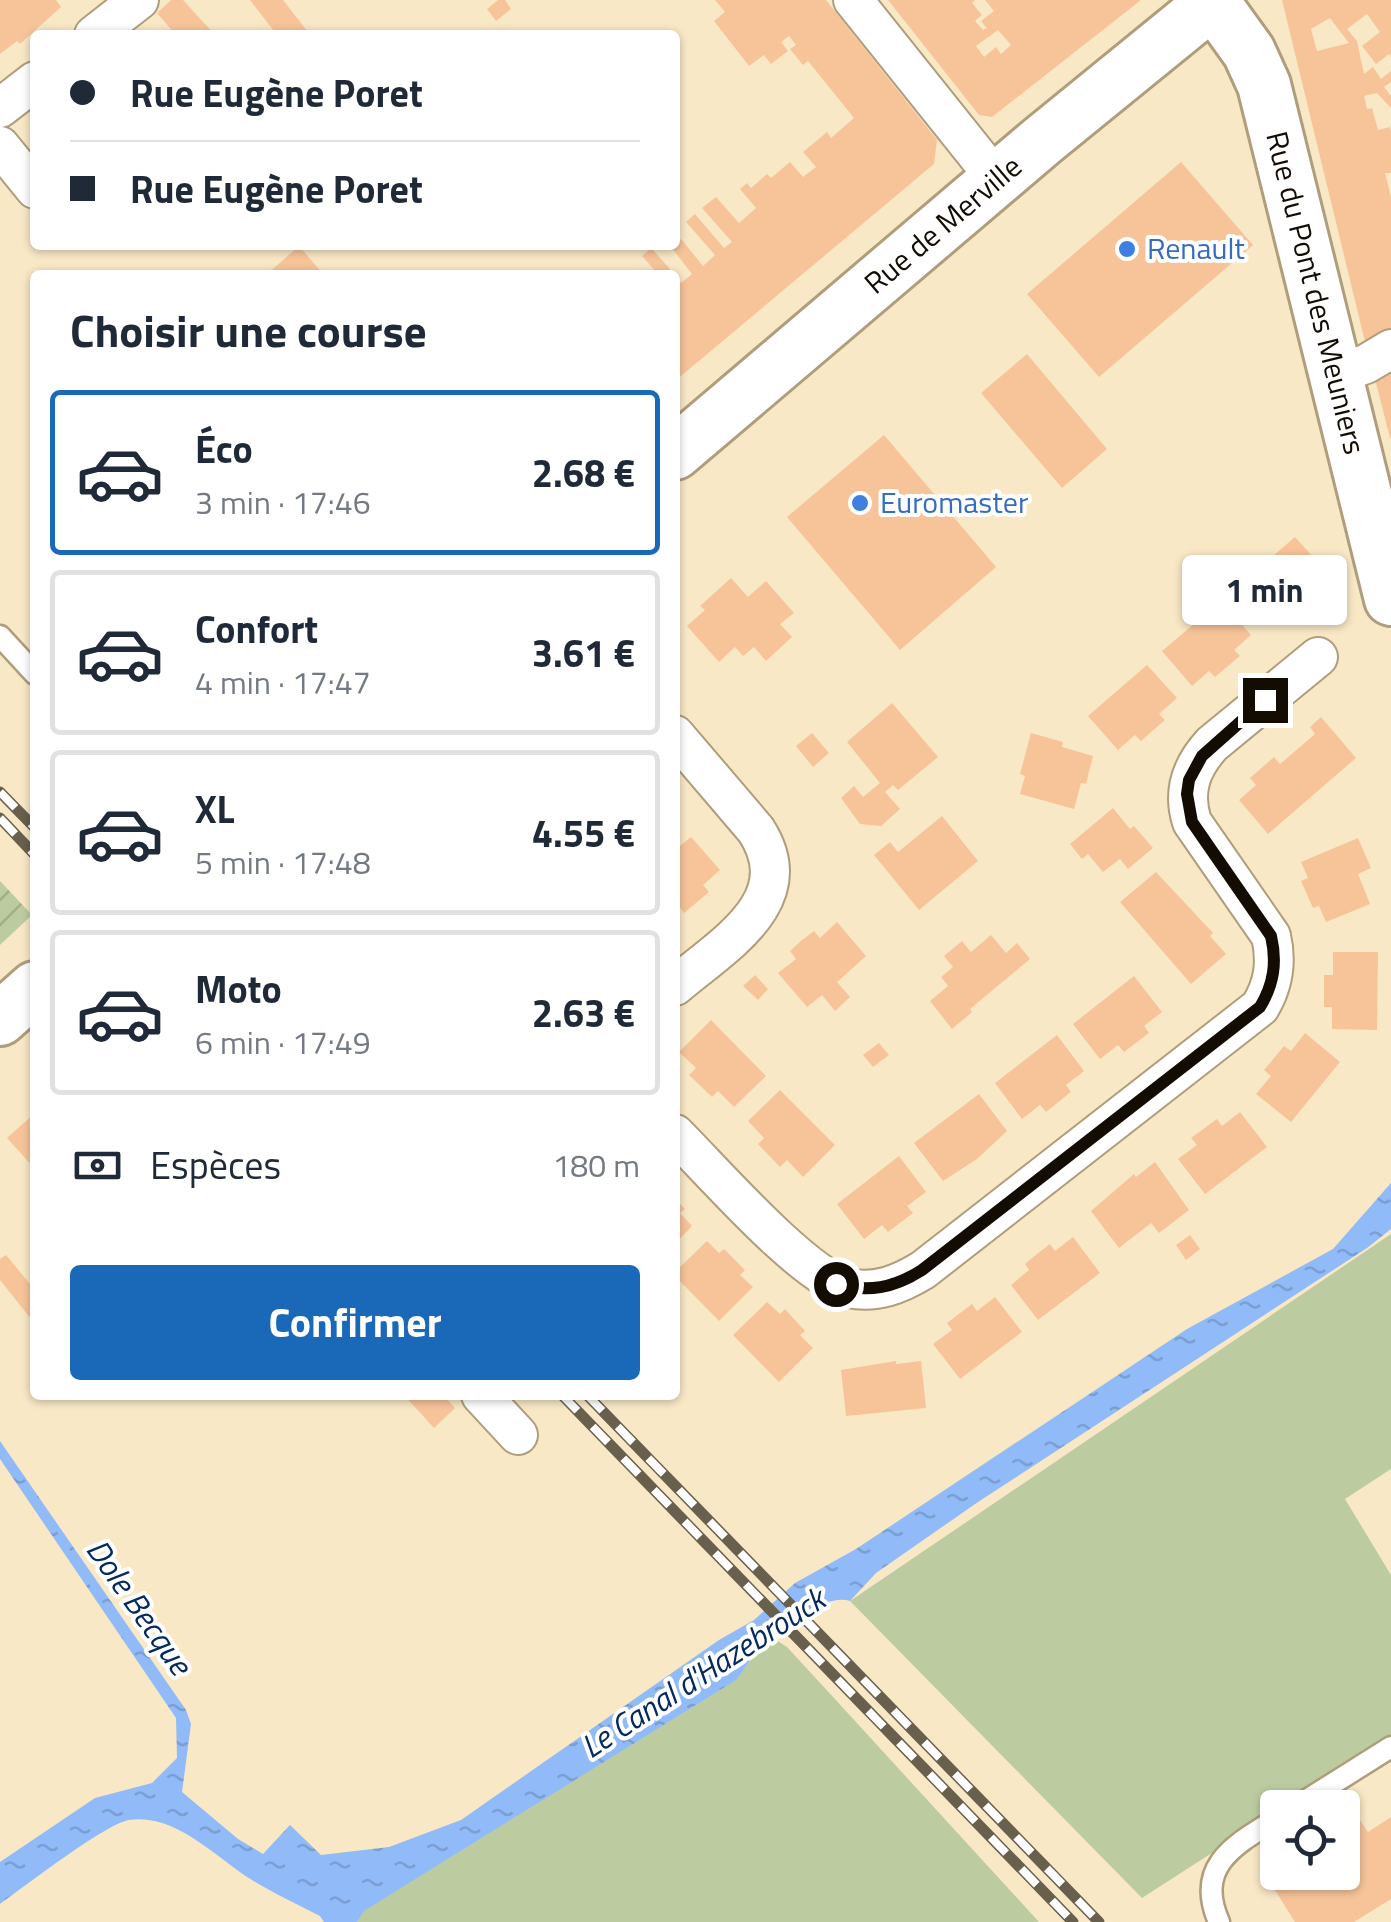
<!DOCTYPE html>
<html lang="fr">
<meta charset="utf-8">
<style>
:root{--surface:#fff;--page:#f6f6f7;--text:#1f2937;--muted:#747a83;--line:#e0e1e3;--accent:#1a69b8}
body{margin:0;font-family:"Titillium Web",sans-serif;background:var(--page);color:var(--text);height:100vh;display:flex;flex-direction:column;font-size:38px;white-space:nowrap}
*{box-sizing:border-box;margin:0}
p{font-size:32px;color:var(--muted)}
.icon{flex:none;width:55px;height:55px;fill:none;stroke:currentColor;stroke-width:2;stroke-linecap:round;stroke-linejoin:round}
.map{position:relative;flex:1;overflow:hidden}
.side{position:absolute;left:30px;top:270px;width:650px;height:1130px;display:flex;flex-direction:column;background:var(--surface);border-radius:10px;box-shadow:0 2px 8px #0004}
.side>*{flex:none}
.guide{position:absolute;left:30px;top:30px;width:650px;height:220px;border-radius:10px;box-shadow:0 2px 8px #0004;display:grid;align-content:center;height:220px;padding:0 40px;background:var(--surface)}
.tools{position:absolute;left:1260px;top:1790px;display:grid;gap:20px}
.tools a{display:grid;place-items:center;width:100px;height:100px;border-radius:10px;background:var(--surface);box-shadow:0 2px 8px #0004;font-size:50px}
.end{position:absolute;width:45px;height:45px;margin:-22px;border:12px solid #120c03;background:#fff;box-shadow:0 0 0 5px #fff}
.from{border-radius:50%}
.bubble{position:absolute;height:70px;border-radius:10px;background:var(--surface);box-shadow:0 2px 8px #0004;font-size:32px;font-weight:700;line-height:70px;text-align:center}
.guide b{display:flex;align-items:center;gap:35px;height:95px;font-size:38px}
.guide b+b{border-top:2px solid var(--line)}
.guide i{width:25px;height:25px;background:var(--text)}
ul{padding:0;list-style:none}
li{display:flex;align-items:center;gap:30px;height:165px;margin:0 20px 15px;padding:0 20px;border:5px solid var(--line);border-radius:10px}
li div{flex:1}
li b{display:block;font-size:38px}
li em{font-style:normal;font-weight:700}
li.on{border-color:var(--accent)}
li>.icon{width:90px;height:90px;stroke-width:1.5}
h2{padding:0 40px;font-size:45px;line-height:120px}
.pay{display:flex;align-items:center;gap:25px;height:110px;padding:0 40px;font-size:38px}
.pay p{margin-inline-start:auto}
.action{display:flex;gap:20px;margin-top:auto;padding:20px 40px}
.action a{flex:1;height:115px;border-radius:10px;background:var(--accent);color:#fff;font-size:40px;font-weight:700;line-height:115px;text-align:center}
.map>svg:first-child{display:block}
.grass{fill:#bdcca0}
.garden{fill:url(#garden-furrows)}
.water{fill:url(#water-ripples)}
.building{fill:#f7c49a;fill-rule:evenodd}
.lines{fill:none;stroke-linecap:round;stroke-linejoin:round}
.lane-casing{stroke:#ae9e7e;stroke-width:25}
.street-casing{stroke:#ae9e7e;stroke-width:42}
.secondary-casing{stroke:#ae9e7e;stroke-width:58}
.lane{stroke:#fff;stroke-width:20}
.street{stroke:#fff;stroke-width:38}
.secondary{stroke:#fff;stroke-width:52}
.rail-casing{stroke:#695f4d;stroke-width:11}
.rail{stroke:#fff;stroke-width:8;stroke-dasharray:22;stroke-linecap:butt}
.route{stroke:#120c03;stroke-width:12}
.shop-dot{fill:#3f7fe0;stroke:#fff;stroke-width:4}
.labels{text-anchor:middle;stroke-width:8;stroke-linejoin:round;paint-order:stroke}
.street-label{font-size:30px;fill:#120c03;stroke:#fff}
.shop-label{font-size:30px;fill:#366cbe;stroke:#fff;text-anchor:start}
.water-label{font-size:32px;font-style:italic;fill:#032a60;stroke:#fff}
</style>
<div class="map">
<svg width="1391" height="1922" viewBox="0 0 1391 1922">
<defs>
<pattern id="garden-furrows" width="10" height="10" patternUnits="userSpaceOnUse" patternTransform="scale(2.5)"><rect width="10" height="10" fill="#bdcca0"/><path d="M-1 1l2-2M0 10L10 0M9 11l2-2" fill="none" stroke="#a1ae88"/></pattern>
<pattern id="water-ripples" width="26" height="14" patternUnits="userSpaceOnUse" patternTransform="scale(2.5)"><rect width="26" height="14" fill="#90baf8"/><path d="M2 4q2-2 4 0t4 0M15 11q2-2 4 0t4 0" fill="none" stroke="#7b9fd3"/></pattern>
</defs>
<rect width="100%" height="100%" fill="#f9e8c6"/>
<g class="grass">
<path d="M1391 1234V1469L1345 1499 1391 1575V1737L1282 1807 1278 1808 1277 1811 1142 1898 850 1601Z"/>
<path d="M770 1636 787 1647 834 1698 1039 1922H357L363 1911 735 1680Z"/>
</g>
<path class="garden" d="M0 881 32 915 0 945Z"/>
<path class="water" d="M1391 1183V1229L1367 1248 978 1502 876 1573 850 1601C829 1594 789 1620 771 1635 758 1647 747 1666 736 1680L364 1911 357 1922H324L320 1916C297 1904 273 1893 252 1880 216 1858 176 1813 129 1820 105 1824 24 1887 0 1904V1862L95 1798 152 1783 177 1758 176 1718 0 1459V1441L186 1710 191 1724 182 1792 238 1839 263 1854 290 1825 321 1855 389 1847 461 1820 719 1640 754 1620 795 1583 856 1549 1187 1329 1333 1249Z"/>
<g class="building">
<path d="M0 0H56L61 7 20 44 17 41 0 54Z"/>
<path d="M171 0H183L215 35H176L157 13Z"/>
<path d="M250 0H283L308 32 305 35H277Z"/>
<path d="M498 0H505L511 9 496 21 487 9Z"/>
<path d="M715 0H826L937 140 934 164 675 381V276L681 283 692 274 671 247 681 239 703 266 715 255 686 222 695 214 724 248 732 242 702 208 716 197 739 223 756 208 740 189 747 183 751 188 767 174 771 178 790 162 803 177 816 167 803 152 827 132 831 138 854 118 808 61 803 65 790 49 796 45 789 36 781 42 788 51 771 64 764 55 749 66 714 21 725 12Z"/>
<path d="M888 0H975L972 3 982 15 975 21 983 30 987 28 981 21 994 11 985 0H1141L992 117 979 115ZM998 30 1011 45 1001 54 996 47 984 57 976 46Z"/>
<path d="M1282 0H1391V57L1389 54 1376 64 1362 46 1380 32 1367 14 1347 29 1357 41 1364 74 1373 67 1381 79 1391 71V82L1384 87 1391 96V108L1377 93 1364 96 1367 109 1372 108 1378 130 1390 127 1391 131V173H1385L1391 197V331L1366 346ZM1330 18 1349 43 1317 51 1311 29Z"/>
<path d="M1181 162 1253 245 1099 377 1027 294Z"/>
<path d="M299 246 324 275H266Z"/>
<path d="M651 248 661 259 675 275H659L642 256Z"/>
<path d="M1027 354 1107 449 1062 488 981 393Z"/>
<path d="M1391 366V438H1390L1376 383 1378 375Z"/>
<path d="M884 435 996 567 900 650 787 517Z"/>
<path d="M1295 537 1325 570 1308 586 1313 592 1301 603 1289 613 1284 607 1266 621 1236 588Z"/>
<path d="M731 578 748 597 766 581 794 613 780 624 792 637 766 661 754 647 743 656 735 647 719 662 687 626 705 610 700 606Z"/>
<path d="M1221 601 1251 635 1234 650 1240 656 1215 677 1209 671 1192 686 1162 651Z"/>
<path d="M1147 665 1177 698 1159 714 1165 720 1141 741 1135 735 1118 750 1088 716Z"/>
<path d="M892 703 938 757 898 790 893 785 885 792 900 809 881 826 860 824 841 798 854 786 863 797 880 783 847 742Z"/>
<path d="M1321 717 1356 758 1268 834 1239 800 1256 785 1250 778 1274 757 1280 764 1315 734 1310 727Z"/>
<path d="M812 733 829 753 813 767 796 746Z"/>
<path d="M1031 733 1063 742 1062 747 1093 756 1086 784 1081 783 1074 809 1020 794 1025 776 1020 774Z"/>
<path d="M1113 808 1130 829 1134 826 1153 848 1128 869 1120 859 1103 872 1088 854 1082 859 1070 844Z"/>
<path d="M942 816 978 861 919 910 874 855 890 842 898 852Z"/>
<path d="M691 837 720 870 703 885 709 892 684 913 679 906 675 910V850Z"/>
<path d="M1358 838 1371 868 1358 874 1370 904 1326 922 1319 906 1313 908 1301 881 1308 878 1301 862Z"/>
<path d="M1156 872 1213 933 1210 936 1226 954 1191 984 1120 902Z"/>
<path d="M837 922 866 956 837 982 850 997 835 1011 822 995 807 1007 778 973 796 959 790 951 801 941 814 931 820 938Z"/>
<path d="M991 935 1006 953 1017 943 1030 959 970 1009 972 1012 952 1029 930 1001 948 986 941 977 953 967 944 956 962 941 971 952Z"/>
<path d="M1333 952H1378L1377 1030 1332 1029V1007H1324V975H1333Z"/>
<path d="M755 975 768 989 758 1000 743 986Z"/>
<path d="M1134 976 1162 1012 1144 1026 1149 1033 1124 1052 1118 1045 1100 1059 1073 1024Z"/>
<path d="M711 1020 766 1076 734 1107 718 1091 712 1097 689 1075 696 1068 679 1052Z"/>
<path d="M1305 1033 1340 1062 1291 1122 1256 1094 1271 1076 1264 1070 1284 1046 1291 1051Z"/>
<path d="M1057 1035 1084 1071 1066 1085 1071 1092 1046 1112 1040 1105 1022 1119 995 1083Z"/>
<path d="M879 1043 889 1055 873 1067 863 1055Z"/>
<path d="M780 1090 835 1145 803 1177 787 1160 780 1167 758 1144 764 1138 748 1121Z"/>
<path d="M979 1094 1007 1131 977 1159 943 1181 914 1143Z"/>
<path d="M1240 1112 1267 1147 1205 1194 1178 1159 1197 1145 1191 1138 1217 1119 1222 1126Z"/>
<path d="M35 1113V1169L7 1138Z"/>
<path d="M899 1156 926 1192 907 1206 913 1213 888 1232 882 1225 864 1239 837 1204Z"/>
<path d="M1155 1162 1189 1210 1159 1233 1151 1223 1119 1248 1091 1211 1134 1174 1136 1177Z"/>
<path d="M675 1199 685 1209 680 1213 692 1226 675 1244Z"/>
<path d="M1190 1235 1200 1249 1186 1260 1176 1245Z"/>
<path d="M1073 1237 1100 1273 1038 1320 1011 1285 1029 1270 1025 1264 1037 1254 1050 1244 1055 1251Z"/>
<path d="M707 1241 719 1253 724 1249 745 1270 740 1275 753 1287 719 1321 675 1276V1272Z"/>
<path d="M6 1255 35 1290V1324L0 1280V1259Z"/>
<path d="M995 1297 1022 1332 960 1379 933 1344 952 1330 947 1323 972 1304 977 1311Z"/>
<path d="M767 1302 780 1314 785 1309 805 1331 800 1335 813 1348 779 1382 733 1335Z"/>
<path d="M896 1361V1364L921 1361 926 1408 846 1416 841 1370Z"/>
<path d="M404 1395H443L455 1408 434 1428Z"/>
<path d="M1358 1817 1368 1832 1391 1817V1899L1354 1922H1295L1266 1876 1278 1868V1872H1342V1827Z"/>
</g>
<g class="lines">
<g class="lane-casing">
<g id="lane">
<path d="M0 636 35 674"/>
<path d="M1294 1808 1391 1747"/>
<path d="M1219 1922C1194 1865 1236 1844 1278 1818"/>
</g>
</g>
<g class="street-casing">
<g id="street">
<path d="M853 0 997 180"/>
<path d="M94 35 139 0"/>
<path d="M0 108 35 81"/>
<path d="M0 146 35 189"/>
<path d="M1337 374 1366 364 1391 349"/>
<path d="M675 735 756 830C802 901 723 945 675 986"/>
<path d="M675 1134C712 1171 804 1277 849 1288 876 1294 900 1284 923 1270L1260 1007C1274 984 1277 962 1271 936L1192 822C1182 791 1191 767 1212 744L1318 657"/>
<path d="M481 1395 518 1435"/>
</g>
</g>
<g class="secondary-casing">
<g id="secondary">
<path id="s1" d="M1213 2 1249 52 1264 85 1391 599"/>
<path id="s2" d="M675 453 1042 141 1215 0"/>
<path d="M0 1019 35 988"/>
</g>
</g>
<use href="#lane" class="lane"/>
<use href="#street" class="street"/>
<use href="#secondary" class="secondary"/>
<g class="rail-casing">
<g id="rail">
<path d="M0 792 35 828"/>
<path d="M0 818 35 855"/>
<path d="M562 1395 1073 1922"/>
<path d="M587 1395 1099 1922"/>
</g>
</g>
<use href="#rail" class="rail"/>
</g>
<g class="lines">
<path class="route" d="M836 1284C868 1293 894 1288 922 1270L1260 1007C1274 984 1277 962 1271 936L1192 822 1187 794 1189 780 1202 756 1265 700"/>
</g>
<g class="shop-dot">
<circle cx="1127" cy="249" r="10"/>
<circle cx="860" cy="503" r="10"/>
</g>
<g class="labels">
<g class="street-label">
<text dy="10" stroke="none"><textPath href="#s2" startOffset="352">Rue de Merville</textPath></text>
<text dy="10" stroke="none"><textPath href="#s1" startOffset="312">Rue du Pont des Meuniers</textPath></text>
</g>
<g class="shop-label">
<text x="1147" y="259">Renault</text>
<text x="880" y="513">Euromaster</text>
</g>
<g class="water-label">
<text transform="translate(139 1607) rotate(55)" y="11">Dole Becque</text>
<text transform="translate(703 1673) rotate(-33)" y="11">Le Canal d'Hazebrouck</text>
</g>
</g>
</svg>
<div class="tools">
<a><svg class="icon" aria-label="locate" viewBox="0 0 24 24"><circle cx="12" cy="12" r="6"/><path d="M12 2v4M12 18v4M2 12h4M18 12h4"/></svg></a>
</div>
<i class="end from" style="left:836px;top:1284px"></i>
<i class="end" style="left:1265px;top:700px"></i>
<div class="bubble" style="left:1182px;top:555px;width:165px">1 min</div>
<div class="guide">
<b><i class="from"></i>Rue Eugène Poret</b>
<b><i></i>Rue Eugène Poret</b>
</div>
<section class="side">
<h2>Choisir une course</h2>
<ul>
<li class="on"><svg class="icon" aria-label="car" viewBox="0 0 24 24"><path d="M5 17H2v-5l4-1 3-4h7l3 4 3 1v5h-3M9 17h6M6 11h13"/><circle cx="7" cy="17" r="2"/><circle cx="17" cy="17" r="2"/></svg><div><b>Éco</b><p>3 min · 17:46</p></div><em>2.68 €</em></li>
<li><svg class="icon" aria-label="car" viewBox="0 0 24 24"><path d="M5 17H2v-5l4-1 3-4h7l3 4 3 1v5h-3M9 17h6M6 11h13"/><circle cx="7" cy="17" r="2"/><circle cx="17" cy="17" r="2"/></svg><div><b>Confort</b><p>4 min · 17:47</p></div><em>3.61 €</em></li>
<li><svg class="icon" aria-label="car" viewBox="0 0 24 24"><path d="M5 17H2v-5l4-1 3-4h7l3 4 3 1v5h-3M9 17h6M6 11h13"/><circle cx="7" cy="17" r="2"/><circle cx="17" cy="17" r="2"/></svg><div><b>XL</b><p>5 min · 17:48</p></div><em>4.55 €</em></li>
<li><svg class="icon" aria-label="car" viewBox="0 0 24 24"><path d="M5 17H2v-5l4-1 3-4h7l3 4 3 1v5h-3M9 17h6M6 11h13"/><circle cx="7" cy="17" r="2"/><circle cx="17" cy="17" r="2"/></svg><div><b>Moto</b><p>6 min · 17:49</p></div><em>2.63 €</em></li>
</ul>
<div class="pay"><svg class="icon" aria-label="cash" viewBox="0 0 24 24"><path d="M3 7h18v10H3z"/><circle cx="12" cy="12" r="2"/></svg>Espèces<p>180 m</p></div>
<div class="action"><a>Confirmer</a></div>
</section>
</div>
